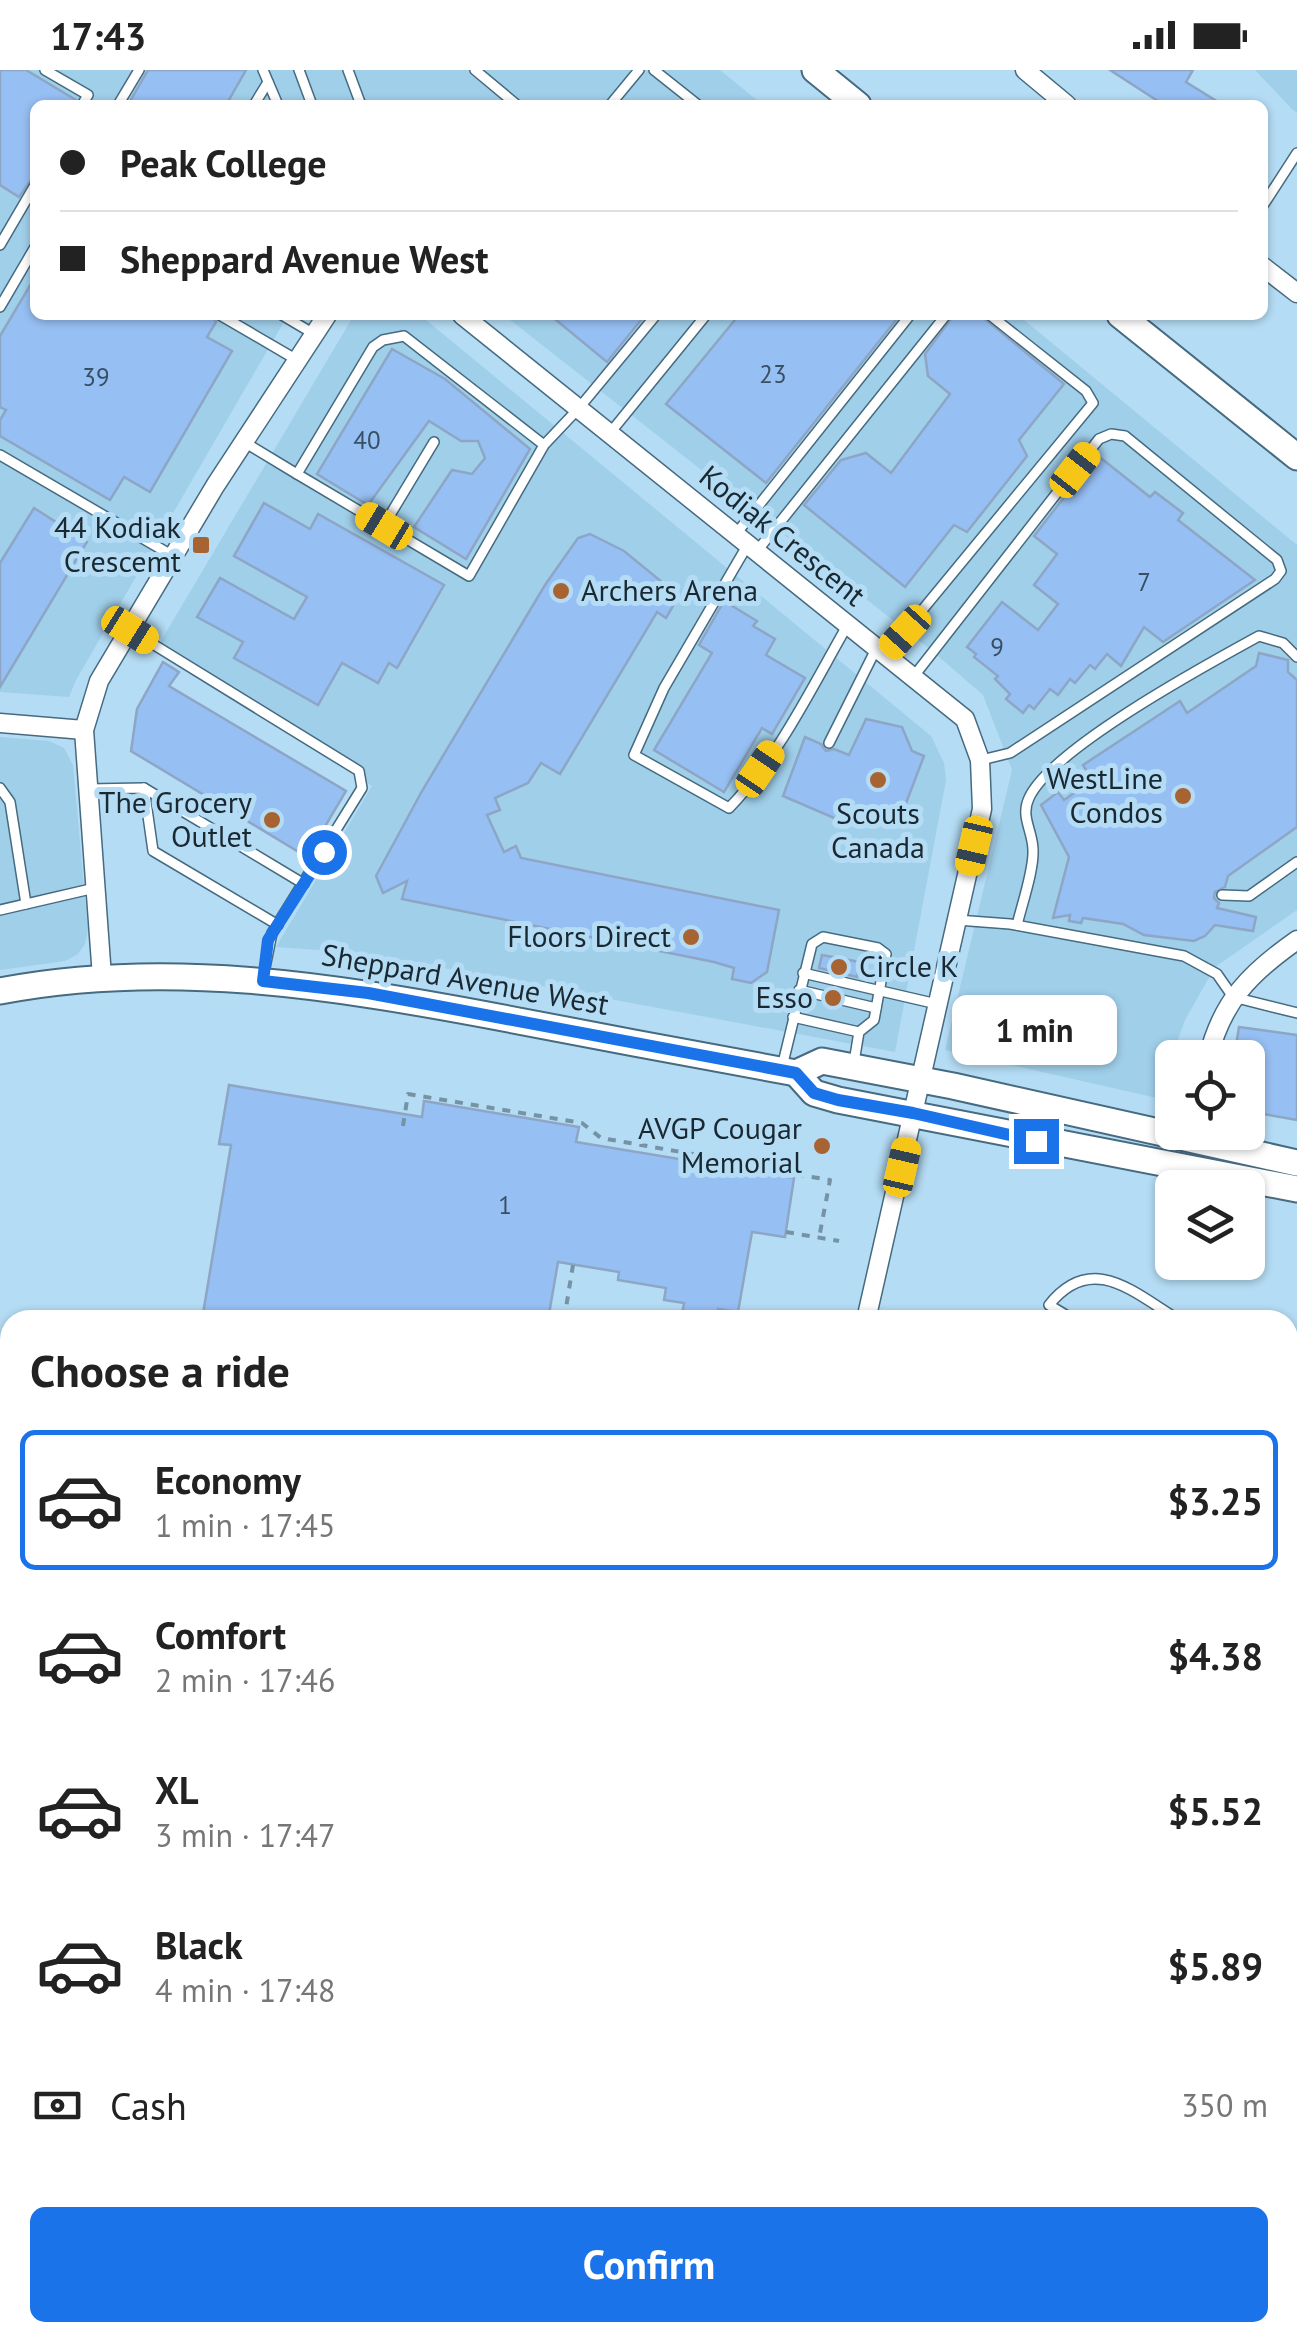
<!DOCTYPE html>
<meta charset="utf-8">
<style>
:root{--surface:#fff;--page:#f6f6f6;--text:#222;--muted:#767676;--line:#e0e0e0;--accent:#1a73e8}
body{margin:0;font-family:"PT Sans",sans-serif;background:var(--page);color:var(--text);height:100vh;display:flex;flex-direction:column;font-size:38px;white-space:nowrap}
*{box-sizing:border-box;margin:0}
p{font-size:32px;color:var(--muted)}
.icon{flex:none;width:55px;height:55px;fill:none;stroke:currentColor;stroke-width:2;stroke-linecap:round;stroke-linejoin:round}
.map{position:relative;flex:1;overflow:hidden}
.details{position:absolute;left:0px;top:1240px;width:1298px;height:1032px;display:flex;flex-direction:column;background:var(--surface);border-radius:30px 30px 0 0;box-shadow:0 2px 8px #0004}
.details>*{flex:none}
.hud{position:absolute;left:30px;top:30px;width:1238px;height:220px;border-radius:15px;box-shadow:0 2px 8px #0004;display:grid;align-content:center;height:220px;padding:0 30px;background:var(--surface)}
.tools{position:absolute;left:1155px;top:970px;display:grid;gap:20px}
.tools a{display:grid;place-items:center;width:110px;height:110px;border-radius:15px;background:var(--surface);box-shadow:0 2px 8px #0004;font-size:50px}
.end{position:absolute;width:45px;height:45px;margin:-22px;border:12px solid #1a73e8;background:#fff;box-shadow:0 0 0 5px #fff}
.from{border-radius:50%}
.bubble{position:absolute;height:70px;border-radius:15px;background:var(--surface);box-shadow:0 2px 8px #0004;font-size:32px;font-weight:800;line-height:70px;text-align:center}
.car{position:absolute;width:30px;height:60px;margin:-30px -15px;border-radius:12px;box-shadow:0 0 8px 2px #0007;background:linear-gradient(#f5c518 24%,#345 0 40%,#f5c518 0 76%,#345 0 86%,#f5c518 0)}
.hud b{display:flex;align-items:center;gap:35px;height:95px;font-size:38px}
.hud b+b{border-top:2px solid var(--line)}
.hud i{width:25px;height:25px;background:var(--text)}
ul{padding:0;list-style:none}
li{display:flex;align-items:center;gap:30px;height:140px;margin:0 20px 15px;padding:0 10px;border:5px solid transparent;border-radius:15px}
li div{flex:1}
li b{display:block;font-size:38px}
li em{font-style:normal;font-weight:800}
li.active{border-color:var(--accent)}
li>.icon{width:90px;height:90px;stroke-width:1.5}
h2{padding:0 30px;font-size:45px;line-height:120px}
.pay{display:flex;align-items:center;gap:25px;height:110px;padding:0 30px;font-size:38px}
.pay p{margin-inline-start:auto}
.button{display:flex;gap:20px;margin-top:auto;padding:20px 30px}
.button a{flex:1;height:115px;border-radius:15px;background:var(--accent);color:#fff;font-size:40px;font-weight:800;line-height:115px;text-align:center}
.status{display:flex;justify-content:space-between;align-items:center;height:70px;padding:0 50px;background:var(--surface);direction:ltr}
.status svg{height:28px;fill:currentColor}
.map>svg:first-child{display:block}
.built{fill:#a0cfea}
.green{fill:#b0b882}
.building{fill:#96bff3;stroke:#8ea6c5;stroke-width:2.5}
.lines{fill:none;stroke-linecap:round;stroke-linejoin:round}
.lane-casing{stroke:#466a7f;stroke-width:12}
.street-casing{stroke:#466a7f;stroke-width:21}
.secondary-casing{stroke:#466a7f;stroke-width:29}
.path{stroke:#7593a5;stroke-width:4;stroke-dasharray:8 8;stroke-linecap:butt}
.lane{stroke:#fff;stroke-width:9}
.street{stroke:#fff;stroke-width:18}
.secondary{stroke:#fff;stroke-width:25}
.route{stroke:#1a73e8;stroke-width:12}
.poi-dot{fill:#a76432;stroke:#b4dcf4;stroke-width:4}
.labels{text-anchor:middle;stroke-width:10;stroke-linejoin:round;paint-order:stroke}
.number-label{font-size:25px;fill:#384e62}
.poi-label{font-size:30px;fill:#192831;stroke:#b4dcf4;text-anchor:end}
.street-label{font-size:30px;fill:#192831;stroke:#b4dcf4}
</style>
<div class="status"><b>17:43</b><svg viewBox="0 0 49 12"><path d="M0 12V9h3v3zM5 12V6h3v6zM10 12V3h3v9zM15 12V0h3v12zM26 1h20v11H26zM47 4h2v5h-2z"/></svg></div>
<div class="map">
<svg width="1297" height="2272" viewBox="0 0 1297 2272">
<rect width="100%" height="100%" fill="#b4dcf4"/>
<g class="built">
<path d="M0 0H720L763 35H35V245H288L76 610 69 627 0 622Z"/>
<path d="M1255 0H1297V43L1291 38Z"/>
<path d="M354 245H420L931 666 944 693 946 710 895 982 362 883 276 877 372 716 158 576Z"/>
<path d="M504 245H1018L1297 475V840L1215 897 1185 950 1157 1028 945 980 1012 700 983 625 931 580Z"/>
<path d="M0 667 49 671 64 678 73 695 88 860 85 874 78 884 65 891 0 900Z"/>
</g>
<g class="green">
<path d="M0 1877 10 1878V2262L201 2263 199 2272H0Z"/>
<path d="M1297 2197V2272H1165L1170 2263 1288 2262V2200Z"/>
<path d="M309 2263H1050L1034 2272H365Z"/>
</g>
<g class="building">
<path d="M0 0H26L76 30 74 35H35V104L19 127 0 115Z"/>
<path d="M148 0H246L226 35H128Z"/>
<path d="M1110 0H1193L1186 12 1223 35H1164Z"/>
<path d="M35 207V245H212L216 252 207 267 232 281 150 422 124 407 110 430 0 366V350L6 340 0 337V266Z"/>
<path d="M550 245H645L607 292Z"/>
<path d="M739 245H900L766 413 666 334Z"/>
<path d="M954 245H980L1064 314 1019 370 1027 386 967 462 954 455 905 517 804 435 841 390 866 383 891 403 950 324 928 306 925 284Z"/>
<path d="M392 279 445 309 530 379 466 489 414 457 452 400 472 404 485 388 478 371H461L429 351 368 435 317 404Z"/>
<path d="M1097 385 1150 427 1155 422 1183 443 1178 450 1255 510 1163 572 1144 557 1121 596 1107 584 1095 599 1090 595 1075 613 1070 609 1058 625 1050 619 1034 639 1029 635 1023 643 1006 629 1010 624 995 609 998 606 974 587 976 584 967 577 1002 532 1038 560 1058 534 1034 515 1057 484 1034 466Z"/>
<path d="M264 433 310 459 318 444 444 515 397 598 389 593 378 613 342 593 318 635 234 588 243 572 197 547 220 508 294 549 307 527 234 486Z"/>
<path d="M34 438 87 472 0 617V493Z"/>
<path d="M590 464 624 481 679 526 666 548 657 542 560 704 541 693 528 713 495 728 500 740 487 745 504 782 516 776 521 788 779 840 767 902 751 913 732 909 734 898 714 892 402 829 407 811 383 823 376 806 422 721 545 515 578 468Z"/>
<path d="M724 531 757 551 753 556 775 569 766 585 805 608 772 664 762 658 724 722 654 680 712 583 699 575Z"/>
<path d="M1259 583 1288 590V602L1297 610V757L1228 806 1225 817 1215 822 1214 828 1219 833 1217 838 1256 847 1253 861 1215 855 1205 866 1194 871 1144 865 1123 854 1083 848 1081 853 1069 851 1070 845 1053 848 1069 787 1041 735 1058 722 1064 730 1093 710 1083 695 1180 631 1187 643 1256 596Z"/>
<path d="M163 592 179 602 169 616 346 721 307 787 131 681 137 639Z"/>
<path d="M866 649 902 657 912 681 924 686 898 754 859 736 848 754 783 726 805 667 821 674 826 681 834 679 849 685Z"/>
<path d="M822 885 860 892 857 907 819 898Z"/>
<path d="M1239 957 1297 965V1050L1252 1042 1253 1035 1248 1034V988H1234Z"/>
<path d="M229 1015 422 1047 424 1031 579 1057 576 1072 794 1108 785 1167 752 1162 738 1242 718 1239 717 1250H681L684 1233 664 1230 666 1218 618 1210 619 1202 558 1192 548 1250H202L231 1075 219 1074Z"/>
</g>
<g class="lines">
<g class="lane-casing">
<g id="lane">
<path d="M45 0 88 25 82 35"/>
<path d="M263 0 278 35"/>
<path d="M299 0 312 35"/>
<path d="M348 0 361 35"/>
<path d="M475 0 517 35"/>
<path d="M654 0 698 35"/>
<path d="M118 35 139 0"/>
<path d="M254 35 268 12"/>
<path d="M610 35 639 0"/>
<path d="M1262 137 1297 83"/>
<path d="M0 175 35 115"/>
<path d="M0 237 35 177"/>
<path d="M220 245 297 290"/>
<path d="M282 245 314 264"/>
<path d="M610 363 706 245"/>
<path d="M244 372 297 404"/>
<path d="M544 375 404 266 383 270 373 277 297 404 469 506 544 375 579 338 656 245"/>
<path d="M0 385 173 486"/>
<path d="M384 455 434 372"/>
<path d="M736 464 910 245"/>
<path d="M747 476 664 618 634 685 729 738C778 688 812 617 847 556"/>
<path d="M757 481 946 245"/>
<path d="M130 560 359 701 362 718 272 863 263 908"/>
<path d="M886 584 1093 333 1086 321 990 245"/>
<path d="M914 606 1099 369 1111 364 1125 366 1277 490 1281 501 1275 509 1010 683 981 690"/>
<path d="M829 673 876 579"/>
<path d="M0 718 10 732 26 834"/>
<path d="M144 718 153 781 278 855"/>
<path d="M88 719 144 718 304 814"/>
<path d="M1222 825 1249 826 1297 792"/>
<path d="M0 840 95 818"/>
<path d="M957 850 1010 854 1184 886 1217 904 1233 927 1297 943"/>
<path d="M1017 855C1022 834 1034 800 1033 780 1033 761 1020 747 1029 728 1051 679 1208 594 1259 566L1283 573 1297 587"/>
<path d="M803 903 937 934"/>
<path d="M799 920 876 938"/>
<path d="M793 947 859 962"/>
<path d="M782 997 812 874 823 867 878 878 886 884 874 950 859 962 854 992"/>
<path d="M1074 1250 1049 1235C1092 1181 1134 1223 1179 1250"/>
<path d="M1288 1314 1297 1322"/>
<path d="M1288 1377 1297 1384"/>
<path d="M1288 1545 1297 1532"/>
<path d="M1288 1628 1297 1612"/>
<path d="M0 1790 10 1792"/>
<path d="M1288 1790 1297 1797"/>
<path d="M0 1867 10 1869"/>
</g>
</g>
<g class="street-casing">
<g id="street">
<path d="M1025 0 1067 35"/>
<path d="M1262 196 1297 223"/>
<path d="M462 245 965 649 980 690 982 739 866 1250"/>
<path d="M0 653 84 660"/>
<path d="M102 907 84 660 99 611 215 416 327 245"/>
<path d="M1208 988C1222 931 1250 903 1297 870"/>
<path d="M0 1581 10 1583"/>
<path d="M1288 1994 1297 1998"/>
</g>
</g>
<g class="secondary-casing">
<g id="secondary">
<path d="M815 0 858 35"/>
<path d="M1120 245 1297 387"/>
<path d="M0 921C166 889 333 916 498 947 597 966 697 985 796 1003L822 991 953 1016 1297 1093"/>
<path d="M796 1003 814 1023 838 1030 1297 1119"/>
</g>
</g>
<g class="path">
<path d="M403 1056 408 1024 582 1053 601 1068 704 1086 712 1091 830 1110 819 1168"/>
<path d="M786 1162 839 1171"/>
<path d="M567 1242 606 1250"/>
<path d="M564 1250 573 1195"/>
<path d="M1288 2188 1297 2185"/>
<path d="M1102 2272 1122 2262"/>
</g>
<use href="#lane" class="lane"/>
<use href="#street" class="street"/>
<use href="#secondary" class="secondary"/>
</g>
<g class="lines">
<path class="route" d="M324 782 268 870 263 911 368 923 796 1003 814 1023 838 1030 913 1043 1036 1071"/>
</g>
<g class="poi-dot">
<rect x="191" y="465" width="20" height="20" rx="5"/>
<circle cx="561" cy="521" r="10"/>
<circle cx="878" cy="710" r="10"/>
<circle cx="1183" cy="726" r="10"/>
<circle cx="272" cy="750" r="10"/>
<circle cx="691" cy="867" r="10"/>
<circle cx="839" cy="897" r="10"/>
<circle cx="833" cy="928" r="10"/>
<circle cx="822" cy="1076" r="10"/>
</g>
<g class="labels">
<g class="number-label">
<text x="773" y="313">23</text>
<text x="96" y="316">39</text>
<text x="367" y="379">40</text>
<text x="1144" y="521">7</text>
<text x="997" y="586">9</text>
<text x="505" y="1144">1</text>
</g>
<g class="poi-label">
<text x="181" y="468">44 Kodiak<tspan x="181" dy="34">Crescemt</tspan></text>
<text x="581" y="531" text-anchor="start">Archers Arena</text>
<text x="1163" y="719">WestLine<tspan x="1163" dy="34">Condos</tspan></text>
<text x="252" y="743">The Grocery<tspan x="252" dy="34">Outlet</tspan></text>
<text x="878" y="754" text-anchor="middle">Scouts<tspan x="878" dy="34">Canada</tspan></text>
<text x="671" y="877">Floors Direct</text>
<text x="859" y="907" text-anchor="start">Circle K</text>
<text x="813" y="938">Esso</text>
<text x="802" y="1069">AVGP Cougar<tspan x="802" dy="34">Memorial</tspan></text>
</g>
<g class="street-label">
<text transform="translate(782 466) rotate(39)" y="10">Kodiak Crescent</text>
<text transform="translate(465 910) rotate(10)" y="10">Sheppard Avenue West</text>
</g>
</g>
</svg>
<div class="tools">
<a><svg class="icon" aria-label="locate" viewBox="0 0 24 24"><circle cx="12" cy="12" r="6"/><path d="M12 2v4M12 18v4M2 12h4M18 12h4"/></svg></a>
<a><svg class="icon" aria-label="layers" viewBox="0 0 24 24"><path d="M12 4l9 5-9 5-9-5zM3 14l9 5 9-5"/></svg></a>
</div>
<i class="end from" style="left:324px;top:782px"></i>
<i class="end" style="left:1036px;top:1071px"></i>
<div class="bubble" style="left:952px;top:925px;width:165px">1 min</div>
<i class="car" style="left:1075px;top:400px;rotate:38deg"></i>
<i class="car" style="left:384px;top:456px;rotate:301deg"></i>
<i class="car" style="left:130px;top:560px;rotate:122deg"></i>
<i class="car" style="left:905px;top:562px;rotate:222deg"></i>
<i class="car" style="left:760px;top:699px;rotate:34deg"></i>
<i class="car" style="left:974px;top:776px;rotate:193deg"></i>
<i class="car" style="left:902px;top:1097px;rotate:13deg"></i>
<div class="hud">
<b><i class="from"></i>Peak College</b>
<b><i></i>Sheppard Avenue West</b>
</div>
<section class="details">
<h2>Choose a ride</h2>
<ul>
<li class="active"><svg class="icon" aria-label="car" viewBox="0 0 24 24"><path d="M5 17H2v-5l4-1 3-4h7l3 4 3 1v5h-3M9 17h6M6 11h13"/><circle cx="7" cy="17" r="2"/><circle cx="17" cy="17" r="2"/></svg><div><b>Economy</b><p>1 min · 17:45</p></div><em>$3.25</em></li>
<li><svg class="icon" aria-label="car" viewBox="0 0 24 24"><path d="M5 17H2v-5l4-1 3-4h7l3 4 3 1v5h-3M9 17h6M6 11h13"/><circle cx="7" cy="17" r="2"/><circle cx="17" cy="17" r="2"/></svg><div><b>Comfort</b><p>2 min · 17:46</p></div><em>$4.38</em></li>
<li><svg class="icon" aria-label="car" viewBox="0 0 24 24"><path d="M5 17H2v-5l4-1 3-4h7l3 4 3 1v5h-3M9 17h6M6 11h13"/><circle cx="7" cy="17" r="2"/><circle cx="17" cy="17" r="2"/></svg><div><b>XL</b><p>3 min · 17:47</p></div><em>$5.52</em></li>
<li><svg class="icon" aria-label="car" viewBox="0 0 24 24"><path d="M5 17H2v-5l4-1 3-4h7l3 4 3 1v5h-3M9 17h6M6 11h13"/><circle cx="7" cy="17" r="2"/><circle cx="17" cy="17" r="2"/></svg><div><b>Black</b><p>4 min · 17:48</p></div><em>$5.89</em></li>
</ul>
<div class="pay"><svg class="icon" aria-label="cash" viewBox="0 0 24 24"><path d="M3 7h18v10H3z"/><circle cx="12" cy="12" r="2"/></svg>Cash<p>350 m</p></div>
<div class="button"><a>Confirm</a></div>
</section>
</div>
